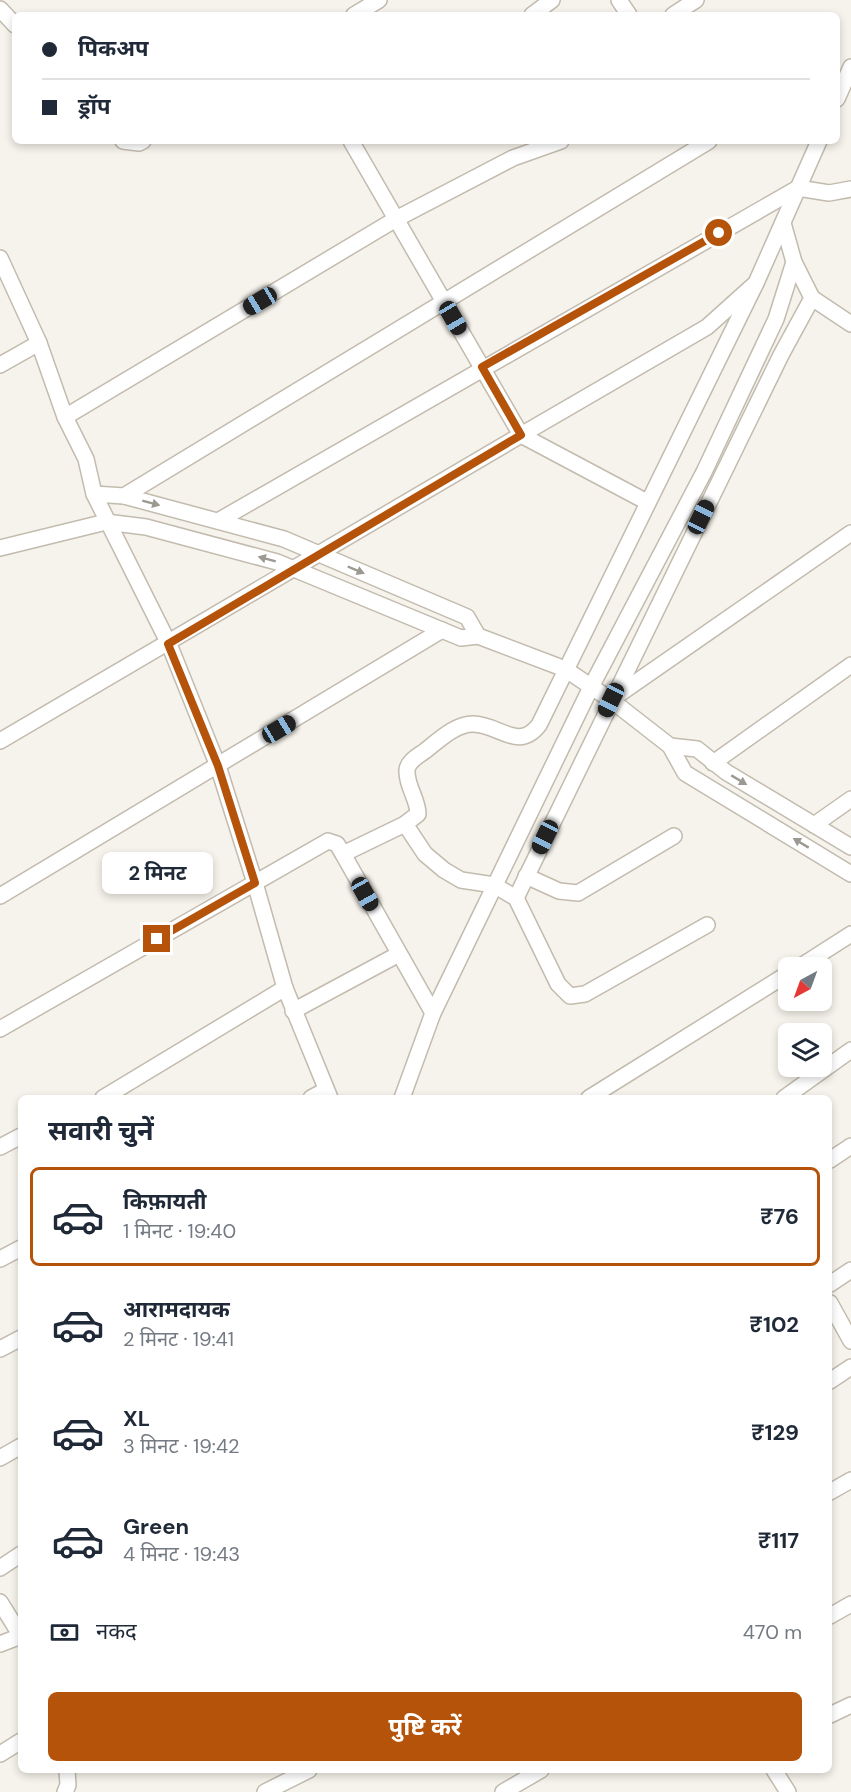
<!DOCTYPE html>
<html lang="hi">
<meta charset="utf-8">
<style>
:root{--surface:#fff;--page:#f2f2f3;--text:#1f2937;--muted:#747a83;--line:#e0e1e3;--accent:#b45309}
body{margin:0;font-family:"DM Sans","Noto Sans Devanagari",sans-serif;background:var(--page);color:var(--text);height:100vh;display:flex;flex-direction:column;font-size:22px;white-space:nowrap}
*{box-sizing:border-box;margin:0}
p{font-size:20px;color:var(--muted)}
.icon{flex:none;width:33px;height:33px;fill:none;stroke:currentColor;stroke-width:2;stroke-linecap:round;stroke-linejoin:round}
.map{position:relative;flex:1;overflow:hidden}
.panel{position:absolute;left:18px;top:1095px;width:814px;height:678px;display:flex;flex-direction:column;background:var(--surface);border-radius:9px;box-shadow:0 3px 9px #0003}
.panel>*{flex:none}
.banner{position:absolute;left:12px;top:12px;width:828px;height:132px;border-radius:9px;box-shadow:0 3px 9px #0003;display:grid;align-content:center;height:132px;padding:0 30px;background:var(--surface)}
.needle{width:39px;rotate:221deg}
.fabs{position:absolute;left:778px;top:957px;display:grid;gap:12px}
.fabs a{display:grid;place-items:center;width:54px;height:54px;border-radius:9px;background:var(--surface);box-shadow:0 3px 9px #0003;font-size:30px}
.end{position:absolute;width:27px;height:27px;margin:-14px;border:8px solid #b45309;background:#fff;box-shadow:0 0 0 3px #fff}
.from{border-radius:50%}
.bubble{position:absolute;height:42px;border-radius:9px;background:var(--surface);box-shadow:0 3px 9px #0003;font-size:20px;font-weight:700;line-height:42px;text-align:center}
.car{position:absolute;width:18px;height:36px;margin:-18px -9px;border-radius:8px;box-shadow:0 0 4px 2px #0007;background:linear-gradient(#222 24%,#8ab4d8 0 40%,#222 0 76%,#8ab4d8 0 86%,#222 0)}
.banner b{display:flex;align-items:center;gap:21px;height:57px;font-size:22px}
.banner b+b{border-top:2px solid var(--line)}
.banner i{width:15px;height:15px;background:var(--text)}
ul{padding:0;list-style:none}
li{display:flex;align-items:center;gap:18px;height:99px;margin:0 12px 9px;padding:0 18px;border:3px solid transparent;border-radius:9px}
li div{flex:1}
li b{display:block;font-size:22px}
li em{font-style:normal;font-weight:700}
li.selected{border-color:var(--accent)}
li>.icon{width:54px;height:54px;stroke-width:1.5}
h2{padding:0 30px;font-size:27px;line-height:72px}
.pay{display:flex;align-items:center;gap:15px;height:66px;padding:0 30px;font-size:22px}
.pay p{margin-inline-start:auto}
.button{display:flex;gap:12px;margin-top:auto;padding:12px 30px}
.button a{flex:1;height:69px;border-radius:9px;background:var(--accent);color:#fff;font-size:24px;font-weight:700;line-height:69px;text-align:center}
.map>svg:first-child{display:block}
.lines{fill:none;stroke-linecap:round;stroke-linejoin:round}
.minor-casing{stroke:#c2bbae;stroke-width:18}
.minor{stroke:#fff;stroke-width:15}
.oneway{fill:#9c9892}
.route{stroke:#b45309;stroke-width:8}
</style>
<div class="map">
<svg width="851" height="1792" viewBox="0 0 851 1792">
<rect width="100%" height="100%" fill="#f6f3ec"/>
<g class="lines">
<g class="minor-casing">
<g id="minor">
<path d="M619 0 629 15"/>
<path d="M0 9 15 25"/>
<path d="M354 15 379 0"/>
<path d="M532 15 552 0"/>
<path d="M673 15 696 0"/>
<path d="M837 99 851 67"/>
<path d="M123 141 139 143 143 141"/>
<path d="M351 141 521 435 707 327 756 283 819 141"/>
<path d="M0 258 39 343 65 417 86 459 94 494 169 644 218 766 255 883 285 988 330 1098"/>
<path d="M812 298 851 324"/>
<path d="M0 365 39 343"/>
<path d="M65 417 396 219 513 158 561 141"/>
<path d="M94 494 124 496 284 539 467 617 478 636"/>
<path d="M124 496 709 141"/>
<path d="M218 521 798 188 829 193 851 189"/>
<path d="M0 548 106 522 146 527 277 562 461 638 478 636 565 669 611 700 670 746 685 773 851 874"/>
<path d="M612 699 851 533"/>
<path d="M0 741 521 435 647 502"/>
<path d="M670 746 697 749 726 772 851 847"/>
<path d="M713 763 851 665"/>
<path d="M405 824 425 854 444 870 461 880 494 885 516 898 558 984 570 996 585 994 707 925"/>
<path d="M814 825 851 799"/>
<path d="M343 854 405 824 418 814C418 799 406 786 407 770 408 761 418 756 425 751 438 741 455 724 473 724 499 724 518 752 539 725L756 283"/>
<path d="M526 876 559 891 578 893 674 836"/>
<path d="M0 896 442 630"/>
<path d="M516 898 781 355 812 298 794 262 783 223"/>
<path d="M798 968 851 934"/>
<path d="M293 1011 399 954"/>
<path d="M0 1029 328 841 337 844 343 854 433 1013"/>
<path d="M103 1098 285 988"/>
<path d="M311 1098 326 1090"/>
<path d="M402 1098 433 1013 591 687 704 472 776 319 794 262"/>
<path d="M589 1098 789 973"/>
<path d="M784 1098 851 1050"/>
<path d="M0 1147 21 1136"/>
<path d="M830 1160 851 1146"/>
<path d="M0 1259 21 1248"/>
<path d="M830 1284 851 1270"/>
<path d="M830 1303 851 1341"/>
<path d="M0 1349 21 1338"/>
<path d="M830 1381 851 1367"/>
<path d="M0 1458 21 1446"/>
<path d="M830 1492 851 1480"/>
<path d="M0 1568 21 1554"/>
<path d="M0 1602 21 1636"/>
<path d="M830 1616 851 1604"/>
<path d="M0 1644 21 1636"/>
<path d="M830 1715 851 1705"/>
<path d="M0 1754 21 1741"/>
<path d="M774 1770 788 1792"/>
<path d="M65 1792 68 1785 67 1770"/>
<path d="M265 1792 309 1770"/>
<path d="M503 1792 541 1770"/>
</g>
</g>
<use href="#minor" class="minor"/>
</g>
<defs><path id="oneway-solid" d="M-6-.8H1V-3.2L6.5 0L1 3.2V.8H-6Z" transform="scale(1.5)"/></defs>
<g class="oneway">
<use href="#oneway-solid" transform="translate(151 503) rotate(15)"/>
<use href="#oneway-solid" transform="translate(267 559) rotate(-165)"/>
<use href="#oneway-solid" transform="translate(356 570) rotate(23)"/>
<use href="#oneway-solid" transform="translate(739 780) rotate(31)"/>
<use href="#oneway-solid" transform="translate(801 843) rotate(-149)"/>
</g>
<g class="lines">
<path class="route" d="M157 939 255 883 218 766 168 644 521 435 482 367 719 233"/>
</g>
</svg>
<div class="fabs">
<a><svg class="needle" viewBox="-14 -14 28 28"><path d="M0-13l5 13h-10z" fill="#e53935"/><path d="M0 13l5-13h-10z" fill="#747a83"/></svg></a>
<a><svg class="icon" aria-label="layers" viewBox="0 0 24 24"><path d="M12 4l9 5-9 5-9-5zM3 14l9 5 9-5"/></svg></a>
</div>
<i class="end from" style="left:719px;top:233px"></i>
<i class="end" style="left:157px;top:939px"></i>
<div class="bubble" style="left:102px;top:852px;width:111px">2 मिनट</div>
<i class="car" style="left:260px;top:301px;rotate:239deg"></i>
<i class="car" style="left:453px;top:318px;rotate:150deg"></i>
<i class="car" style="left:701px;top:517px;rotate:26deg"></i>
<i class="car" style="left:611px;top:700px;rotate:206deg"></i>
<i class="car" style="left:279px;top:729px;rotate:59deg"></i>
<i class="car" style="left:545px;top:837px;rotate:206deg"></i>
<i class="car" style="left:365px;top:894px;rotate:151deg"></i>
<div class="banner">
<b><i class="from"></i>पिकअप</b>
<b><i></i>ड्रॉप</b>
</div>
<section class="panel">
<h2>सवारी चुनें</h2>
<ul>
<li class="selected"><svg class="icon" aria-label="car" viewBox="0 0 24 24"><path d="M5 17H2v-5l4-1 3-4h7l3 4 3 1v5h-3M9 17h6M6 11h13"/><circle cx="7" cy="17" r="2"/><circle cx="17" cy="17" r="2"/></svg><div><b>किफ़ायती</b><p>1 मिनट · 19:40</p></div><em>₹76</em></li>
<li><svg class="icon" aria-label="car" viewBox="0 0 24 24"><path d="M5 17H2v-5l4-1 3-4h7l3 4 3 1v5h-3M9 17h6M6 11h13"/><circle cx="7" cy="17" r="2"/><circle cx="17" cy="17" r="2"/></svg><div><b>आरामदायक</b><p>2 मिनट · 19:41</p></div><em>₹102</em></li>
<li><svg class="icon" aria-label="car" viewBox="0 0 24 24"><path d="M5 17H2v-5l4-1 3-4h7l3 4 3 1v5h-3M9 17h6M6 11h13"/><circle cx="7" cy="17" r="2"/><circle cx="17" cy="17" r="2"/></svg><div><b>XL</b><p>3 मिनट · 19:42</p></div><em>₹129</em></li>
<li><svg class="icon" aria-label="car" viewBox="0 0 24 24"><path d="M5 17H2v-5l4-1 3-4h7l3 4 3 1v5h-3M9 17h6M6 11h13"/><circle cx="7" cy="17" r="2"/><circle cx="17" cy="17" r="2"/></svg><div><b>Green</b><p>4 मिनट · 19:43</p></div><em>₹117</em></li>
</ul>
<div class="pay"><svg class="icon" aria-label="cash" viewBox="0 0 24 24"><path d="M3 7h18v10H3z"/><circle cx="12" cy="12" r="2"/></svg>नकद<p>470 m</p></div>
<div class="button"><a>पुष्टि करें</a></div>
</section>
</div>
